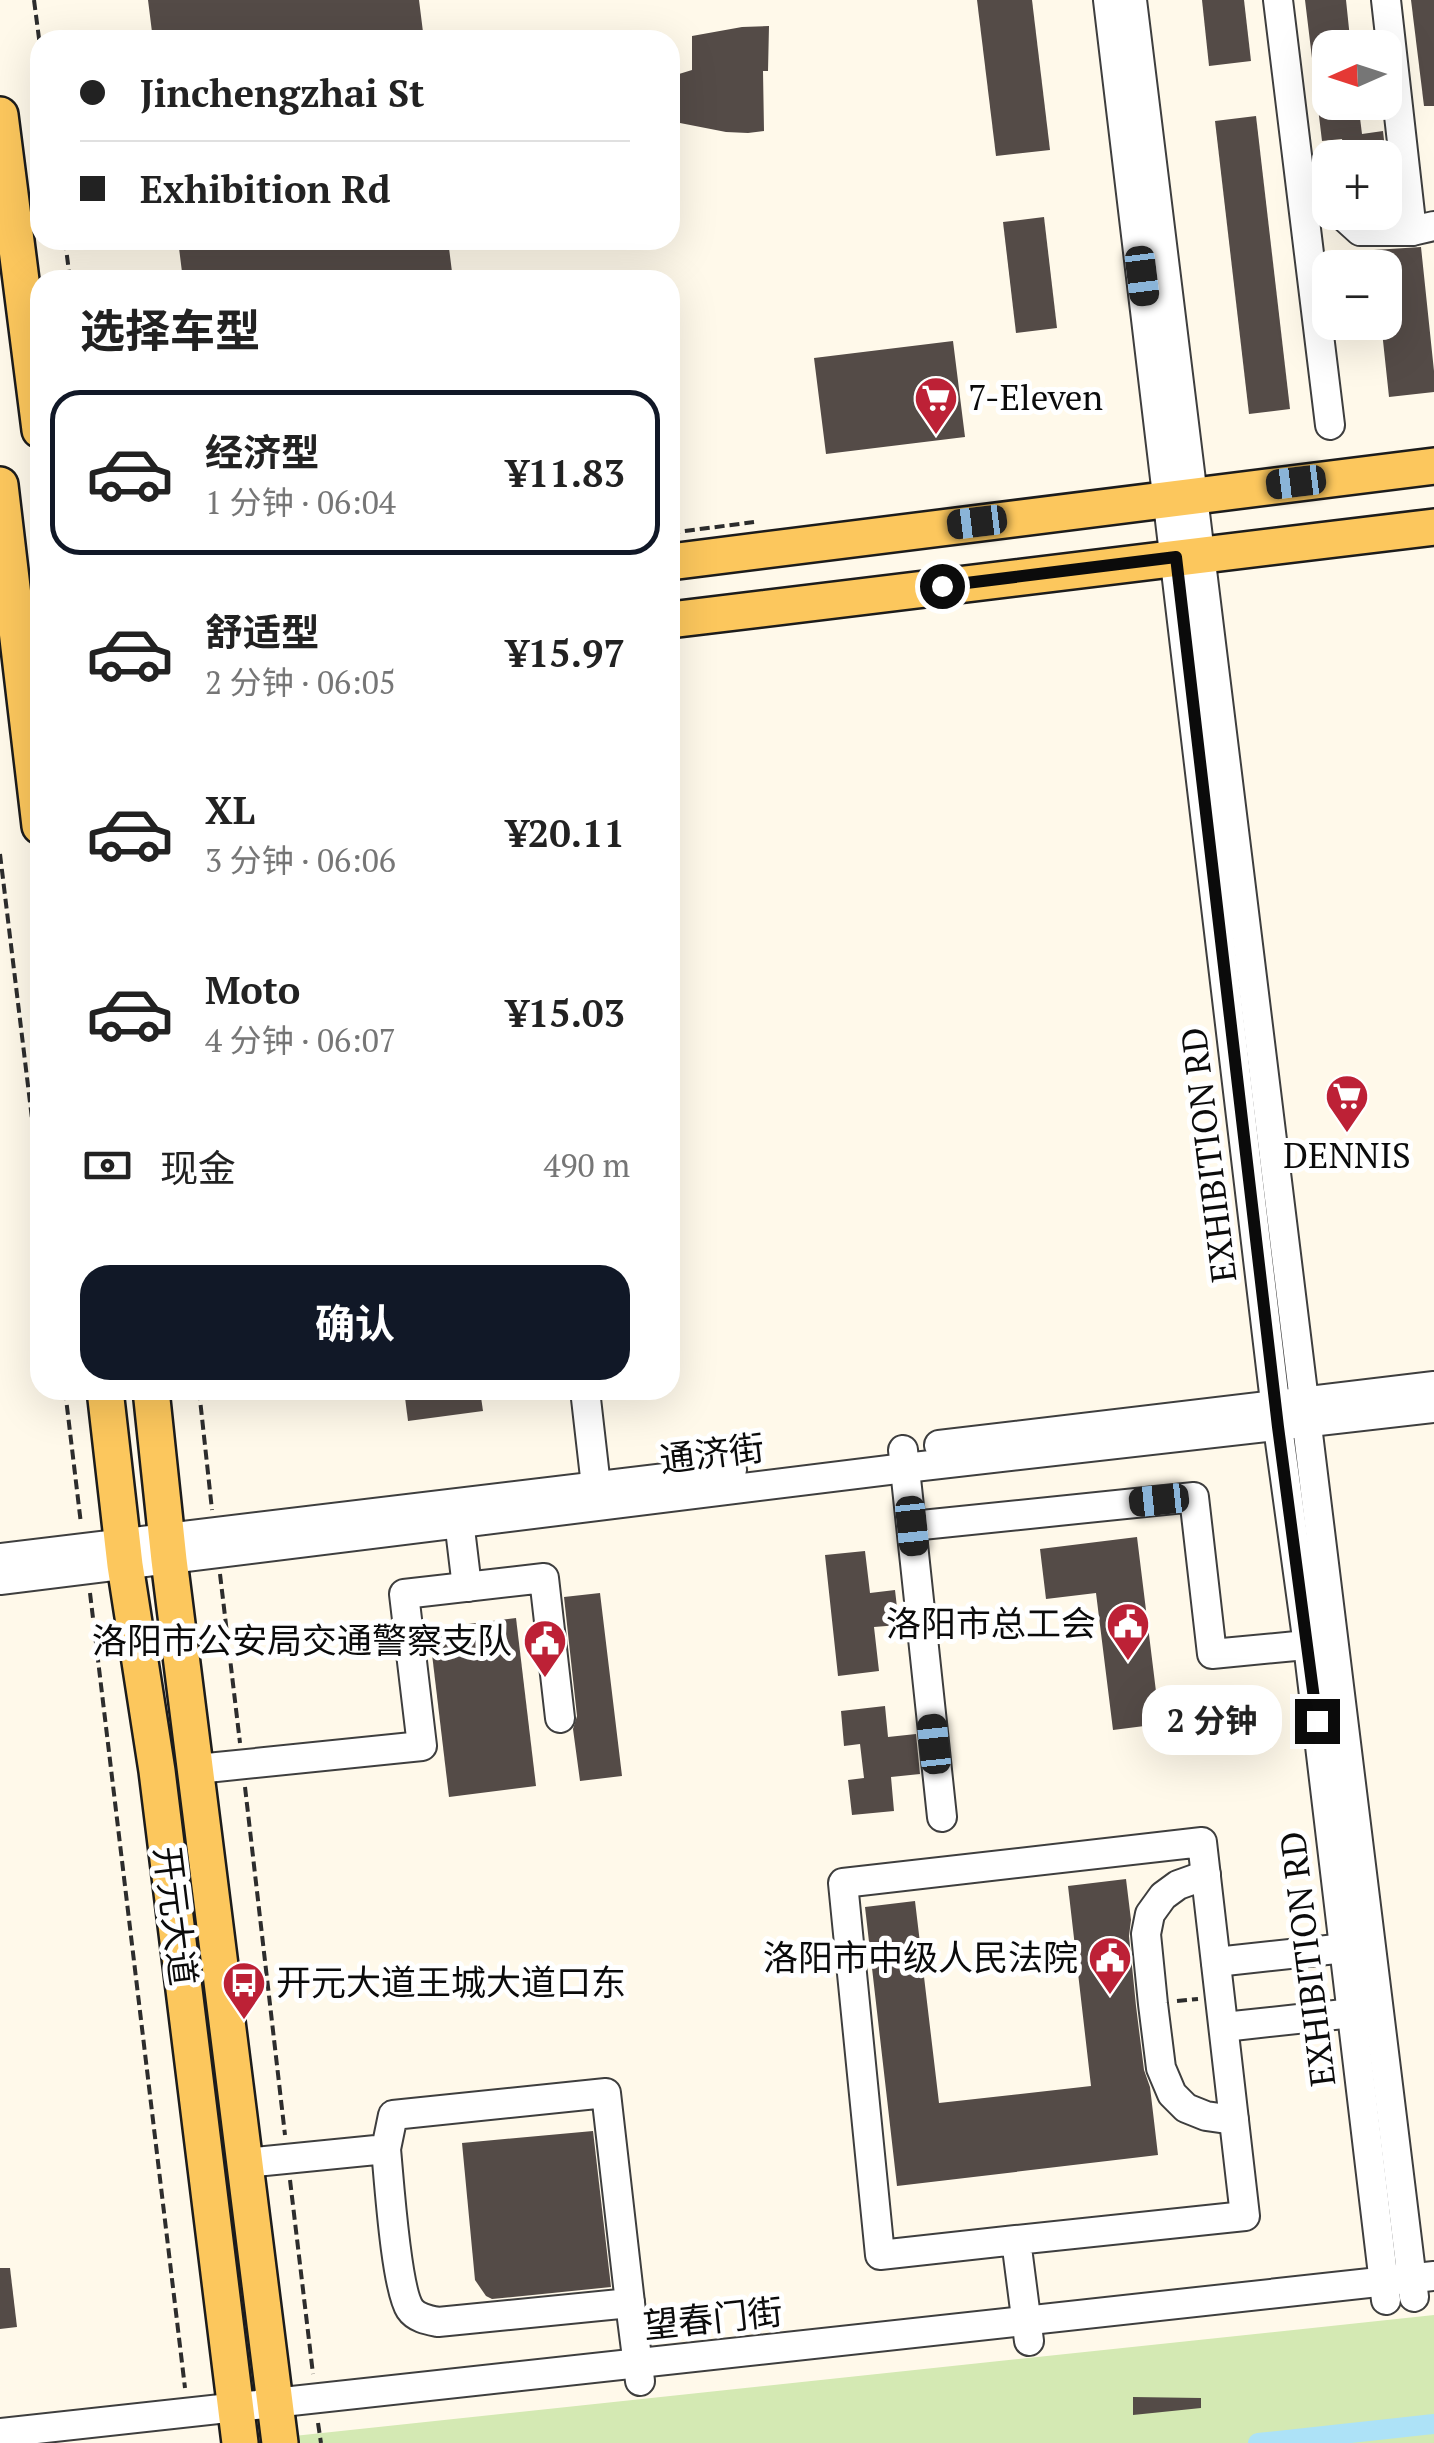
<!DOCTYPE html>
<html lang="zh">
<meta charset="utf-8">
<style>
:root{--surface:#fff;--page:#f2f2f2;--text:#222;--muted:#767676;--line:#e0e0e0;--accent:#111827}
body{margin:0;font-family:"PT Serif","Noto Sans SC",serif;background:var(--page);color:var(--text);height:100vh;display:flex;flex-direction:column;font-size:38px;white-space:nowrap}
*{box-sizing:border-box;margin:0}
p{font-size:32px;color:var(--muted)}
.icon{flex:none;width:55px;height:55px;fill:none;stroke:currentColor;stroke-width:2;stroke-linecap:round;stroke-linejoin:round}
.map{position:relative;flex:1;overflow:hidden}
.drawer{position:absolute;left:30px;top:270px;width:650px;height:1130px;display:flex;flex-direction:column;background:var(--surface);border-radius:30px;box-shadow:0 10px 40px #0002}
.drawer>*{flex:none}
.top-card{position:absolute;left:30px;top:30px;width:650px;height:220px;border-radius:30px;box-shadow:0 10px 40px #0002;display:grid;align-content:center;height:220px;padding:0 50px;background:var(--surface)}
.needle{width:65px;rotate:267deg}
.buttons{position:absolute;left:1312px;top:30px;display:grid;gap:20px}
.buttons a{display:grid;place-items:center;width:90px;height:90px;border-radius:20px;background:var(--surface);box-shadow:0 10px 40px #0002;font-size:50px}
.end{position:absolute;width:45px;height:45px;margin:-22px;border:12px solid #0b0b0b;background:#fff;box-shadow:0 0 0 5px #fff}
.from{border-radius:50%}
.bubble{position:absolute;height:70px;border-radius:30px;background:var(--surface);box-shadow:0 10px 40px #0002;font-size:32px;font-weight:700;line-height:70px;text-align:center}
.car{position:absolute;width:30px;height:60px;margin:-30px -15px;border-radius:12px;box-shadow:0 0 8px 2px #0007;background:linear-gradient(#222 24%,#8ab4d8 0 40%,#222 0 76%,#8ab4d8 0 86%,#222 0)}
.top-card b{display:flex;align-items:center;gap:35px;height:95px;font-size:38px}
.top-card b+b{border-top:2px solid var(--line)}
.top-card i{width:25px;height:25px;background:var(--text)}
ul{padding:0;list-style:none}
li{display:flex;align-items:center;gap:30px;height:165px;margin:0 20px 15px;padding:0 30px;border:5px solid transparent;border-radius:30px}
li div{flex:1}
li b{display:block;font-size:38px}
li em{font-style:normal;font-weight:700}
li.on{border-color:var(--accent)}
li>.icon{width:90px;height:90px;stroke-width:1.5}
h2{padding:0 50px;font-size:45px;line-height:120px}
.pay{display:flex;align-items:center;gap:25px;height:110px;padding:0 50px;font-size:38px}
.pay p{margin-inline-start:auto}
.cta{display:flex;gap:20px;margin-top:auto;padding:20px 50px}
.cta a{flex:1;height:115px;border-radius:30px;background:var(--accent);color:#fff;font-size:40px;font-weight:700;line-height:115px;text-align:center}
.map>svg:first-child{display:block}
.green{fill:#d4e9b3}
.lines{fill:none;stroke-linecap:round;stroke-linejoin:round}
.canal{stroke:#ade2f7;stroke-width:20}
.building{fill:#544b47}
.minor-casing{stroke:#3e3e3e;stroke-width:32}
.major-casing{stroke:#1c1c1c;stroke-width:40}
.path{stroke:#2d2d2d;stroke-width:4;stroke-dasharray:10 5;stroke-linecap:butt}
.minor{stroke:#fff;stroke-width:28}
.major{stroke:#fcc75d;stroke-width:35}
.route{stroke:#0b0b0b;stroke-width:12}
.labels{text-anchor:middle;stroke-width:10;stroke-linejoin:round;paint-order:stroke}
.poi-label{font-size:35px;fill:#0b0b0b;stroke:#fff;text-anchor:end}
.street-label{font-size:35px;fill:#0b0b0b;stroke:#fff}
</style>
<div class="map">
<svg width="1434" height="2443" viewBox="0 0 1434 2443">
<rect width="100%" height="100%" fill="#fff9ea"/>
<path class="green" d="M1434 2315V2443H227Z"/>
<g class="lines">
<path class="canal" d="M1258 2443 1434 2424"/>
</g>
<g class="building">
<path d="M148 0H419L424 40H153Z"/>
<path d="M977 0H1032L1050 150 996 156Z"/>
<path d="M1202 0H1244L1251 61 1209 66Z"/>
<path d="M1305 0H1346L1351 48H1330V102H1358L1362 134 1383 131 1386 158H1345L1342 139 1322 141Z"/>
<path d="M1411 0H1434V106H1424Z"/>
<path d="M769 26 768 71H763L764 131 748 133 726 132 680 123 679 74 692 70V36L742 27Z"/>
<path d="M1256 116 1290 409 1249 414 1215 121Z"/>
<path d="M1044 217 1057 328 1016 333 1003 222Z"/>
<path d="M178 240H448L453 280H183Z"/>
<path d="M1421 247 1434 371V392L1389 397 1381 322H1385V268H1375L1374 250Z"/>
<path d="M953 341 965 437 826 454 814 358Z"/>
<path d="M404 1390H480L483 1411 408 1421Z"/>
<path d="M1137 1537 1160 1724 1113 1730 1096 1593 1046 1599 1040 1549Z"/>
<path d="M865 1551 870 1593 895 1590 899 1625 874 1627 879 1671 838 1676 825 1555Z"/>
<path d="M600 1593 622 1776 580 1781 573 1729 577 1716 564 1597Z"/>
<path d="M516 1618 536 1786 449 1797 429 1629Z"/>
<path d="M885 1706 888 1737 916 1734 920 1774 891 1777 894 1811 852 1815 848 1780 864 1778 860 1744 844 1746 841 1711Z"/>
<path d="M1126 1879 1131 1920 1129 1936 1136 2006 1144 2070 1150 2087 1158 2155 897 2186 865 1907 915 1901 939 2103 1091 2086 1068 1886Z"/>
<path d="M593 2131 611 2287 492 2299 486 2296 475 2280 462 2143Z"/>
<path d="M0 2268H10L17 2327 0 2329Z"/>
<path d="M1133 2397 1201 2398V2408L1133 2415Z"/>
</g>
<g class="lines">
<g class="minor-casing">
<g id="minor">
<path d="M1108 0 1278 1427 1308 1645 1386 2300"/>
<path d="M1132 0 1414 2297"/>
<path d="M1278 0 1330 425"/>
<path d="M1386 0 1412 231"/>
<path d="M1339 212 1360 231H1412L1434 226"/>
<path d="M585 1390 596 1486"/>
<path d="M939 1445 1434 1386"/>
<path d="M903 1450 942 1817"/>
<path d="M457 1504 467 1587"/>
<path d="M912 1526 1194 1497 1212 1654 1327 1643"/>
<path d="M0 1558 732 1470"/>
<path d="M0 1580 905 1468 1434 1408"/>
<path d="M197 1769 422 1746 404 1594 544 1578 560 1718"/>
<path d="M1206 1875 1178 1885 1163 1896 1150 1914 1146 1934 1153 2004 1161 2068 1172 2094 1186 2108 1206 2116 1234 2120"/>
<path d="M1216 1962 1364 1946"/>
<path d="M1224 2027 1371 2011"/>
<path d="M245 2163 386 2149C389 2180 396 2288 410 2309 416 2318 428 2320 438 2322L630 2303 606 2093 393 2115 386 2149"/>
<path d="M1016 2240 880 2255 843 1883 1202 1842 1245 2216 1016 2240 1029 2341"/>
<path d="M630 2303 640 2381"/>
<path d="M0 2433 1434 2276"/>
</g>
</g>
<g class="major-casing">
<g id="major">
<path d="M0 115 40 430"/>
<path d="M0 485 40 826"/>
<path d="M670 562 1434 466"/>
<path d="M670 620 1434 527"/>
<path d="M105 1390 125 1565 157 1771 240 2443"/>
<path d="M151 1390 169 1560 280 2443"/>
</g>
</g>
<g class="path">
<path d="M34 0 40 46"/>
<path d="M65 240 70 280"/>
<path d="M670 533 754 522"/>
<path d="M0 854 40 1185"/>
<path d="M65 1390 81 1524"/>
<path d="M199 1390 212 1510"/>
<path d="M220 1574 240 1743"/>
<path d="M90 1593 185 2388"/>
<path d="M245 1787 285 2135"/>
<path d="M1177 2001 1198 1999"/>
<path d="M290 2180 313 2374"/>
<path d="M318 2423 321 2443"/>
</g>
<use href="#minor" class="minor"/>
<use href="#major" class="major"/>
</g>
<g class="lines">
<path class="route" d="M942 586 1176 557 1278 1427 1317 1721"/>
</g>
<defs>
<g id="supermarket-pin" transform="scale(2.25)"><path d="M0 17L-7.5 6A9.5 9.5 0 1 1 7.5 6Z" fill="#bd2136" stroke="#fff"/><path d="M-6-5.5h2.5l.6 2H6L4.5 2H-2.5L-4.4-4H-6ZM-1.5 3.2a1.3 1.3 0 1 0 .1 0ZM3 3.2a1.3 1.3 0 1 0 .1 0Z" fill="#fff"/></g>
<g id="civic-pin" transform="scale(2.25)"><path d="M0 17L-7.5 6A9.5 9.5 0 1 1 7.5 6Z" fill="#bd2136" stroke="#fff"/><path d="M-.6-6.5H3V-4.5H.6V-3L4-1V1h2V6H-6V1h2V-1L-.6-3ZM-1.2 2.5V6h2.4V2.5Z" fill="#fff"/></g>
<g id="bus-pin" transform="scale(2.25)"><path d="M0 17L-7.5 6A9.5 9.5 0 1 1 7.5 6Z" fill="#bd2136" stroke="#fff"/><path d="M-5-6H5V4H4V6H2V4H-2V6H-4V4H-5ZM-3.5-4V0h7V-4ZM-3.5 1.2v1.5H-2V1.2ZM2 1.2v1.5H3.5V1.2Z" fill="#fff"/></g>
</defs>
<g fill-rule="evenodd">
<use href="#supermarket-pin" x="936" y="398"/>
<use href="#supermarket-pin" x="1347" y="1096"/>
<use href="#civic-pin" x="1128" y="1624"/>
<use href="#civic-pin" x="545" y="1641"/>
<use href="#civic-pin" x="1110" y="1958"/>
<use href="#bus-pin" x="244" y="1983"/>
</g>
<g class="labels">
<g class="poi-label">
<text x="968" y="410" text-anchor="start">7-Eleven</text>
<text x="1347" y="1168" text-anchor="middle">DENNIS</text>
<text x="1096" y="1636">洛阳市总工会</text>
<text x="512" y="1653">洛阳市公安局交通警察支队</text>
<text x="1078" y="1970">洛阳市中级人民法院</text>
<text x="276" y="1995" text-anchor="start">开元大道王城大道口东</text>
</g>
<g class="street-label">
<text transform="translate(1209 1155) rotate(-97)" y="12">EXHIBITION RD</text>
<text transform="translate(712 1454) rotate(-7)" y="12">通济街</text>
<text transform="translate(175 1916) rotate(83)" y="12">开元大道</text>
<text transform="translate(1308 1959) rotate(-97)" y="12">EXHIBITION RD</text>
<text transform="translate(713 2319) rotate(-6)" y="12">望春门街</text>
</g>
</g>
</svg>
<div class="buttons">
<a><svg class="needle" viewBox="-14 -14 28 28"><path d="M0-13l5 13h-10z" fill="#e53935"/><path d="M0 13l5-13h-10z" fill="#767676"/></svg></a>
<a>+</a>
<a>−</a>
</div>
<i class="end from" style="left:942px;top:586px"></i>
<i class="end" style="left:1317px;top:1721px"></i>
<div class="bubble" style="left:1142px;top:1685px;width:140px">2 分钟</div>
<i class="car" style="left:1142px;top:276px;rotate:173deg"></i>
<i class="car" style="left:1296px;top:482px;rotate:263deg"></i>
<i class="car" style="left:977px;top:522px;rotate:263deg"></i>
<i class="car" style="left:1159px;top:1500px;rotate:264deg"></i>
<i class="car" style="left:912px;top:1526px;rotate:174deg"></i>
<i class="car" style="left:934px;top:1744px;rotate:354deg"></i>
<div class="top-card">
<b><i class="from"></i>Jinchengzhai St</b>
<b><i></i>Exhibition Rd</b>
</div>
<section class="drawer">
<h2>选择车型</h2>
<ul>
<li class="on"><svg class="icon" aria-label="car" viewBox="0 0 24 24"><path d="M5 17H2v-5l4-1 3-4h7l3 4 3 1v5h-3M9 17h6M6 11h13"/><circle cx="7" cy="17" r="2"/><circle cx="17" cy="17" r="2"/></svg><div><b>经济型</b><p>1 分钟 · 06:04</p></div><em>¥11.83</em></li>
<li><svg class="icon" aria-label="car" viewBox="0 0 24 24"><path d="M5 17H2v-5l4-1 3-4h7l3 4 3 1v5h-3M9 17h6M6 11h13"/><circle cx="7" cy="17" r="2"/><circle cx="17" cy="17" r="2"/></svg><div><b>舒适型</b><p>2 分钟 · 06:05</p></div><em>¥15.97</em></li>
<li><svg class="icon" aria-label="car" viewBox="0 0 24 24"><path d="M5 17H2v-5l4-1 3-4h7l3 4 3 1v5h-3M9 17h6M6 11h13"/><circle cx="7" cy="17" r="2"/><circle cx="17" cy="17" r="2"/></svg><div><b>XL</b><p>3 分钟 · 06:06</p></div><em>¥20.11</em></li>
<li><svg class="icon" aria-label="car" viewBox="0 0 24 24"><path d="M5 17H2v-5l4-1 3-4h7l3 4 3 1v5h-3M9 17h6M6 11h13"/><circle cx="7" cy="17" r="2"/><circle cx="17" cy="17" r="2"/></svg><div><b>Moto</b><p>4 分钟 · 06:07</p></div><em>¥15.03</em></li>
</ul>
<div class="pay"><svg class="icon" aria-label="cash" viewBox="0 0 24 24"><path d="M3 7h18v10H3z"/><circle cx="12" cy="12" r="2"/></svg>现金<p>490 m</p></div>
<div class="cta"><a>确认</a></div>
</section>
</div>
